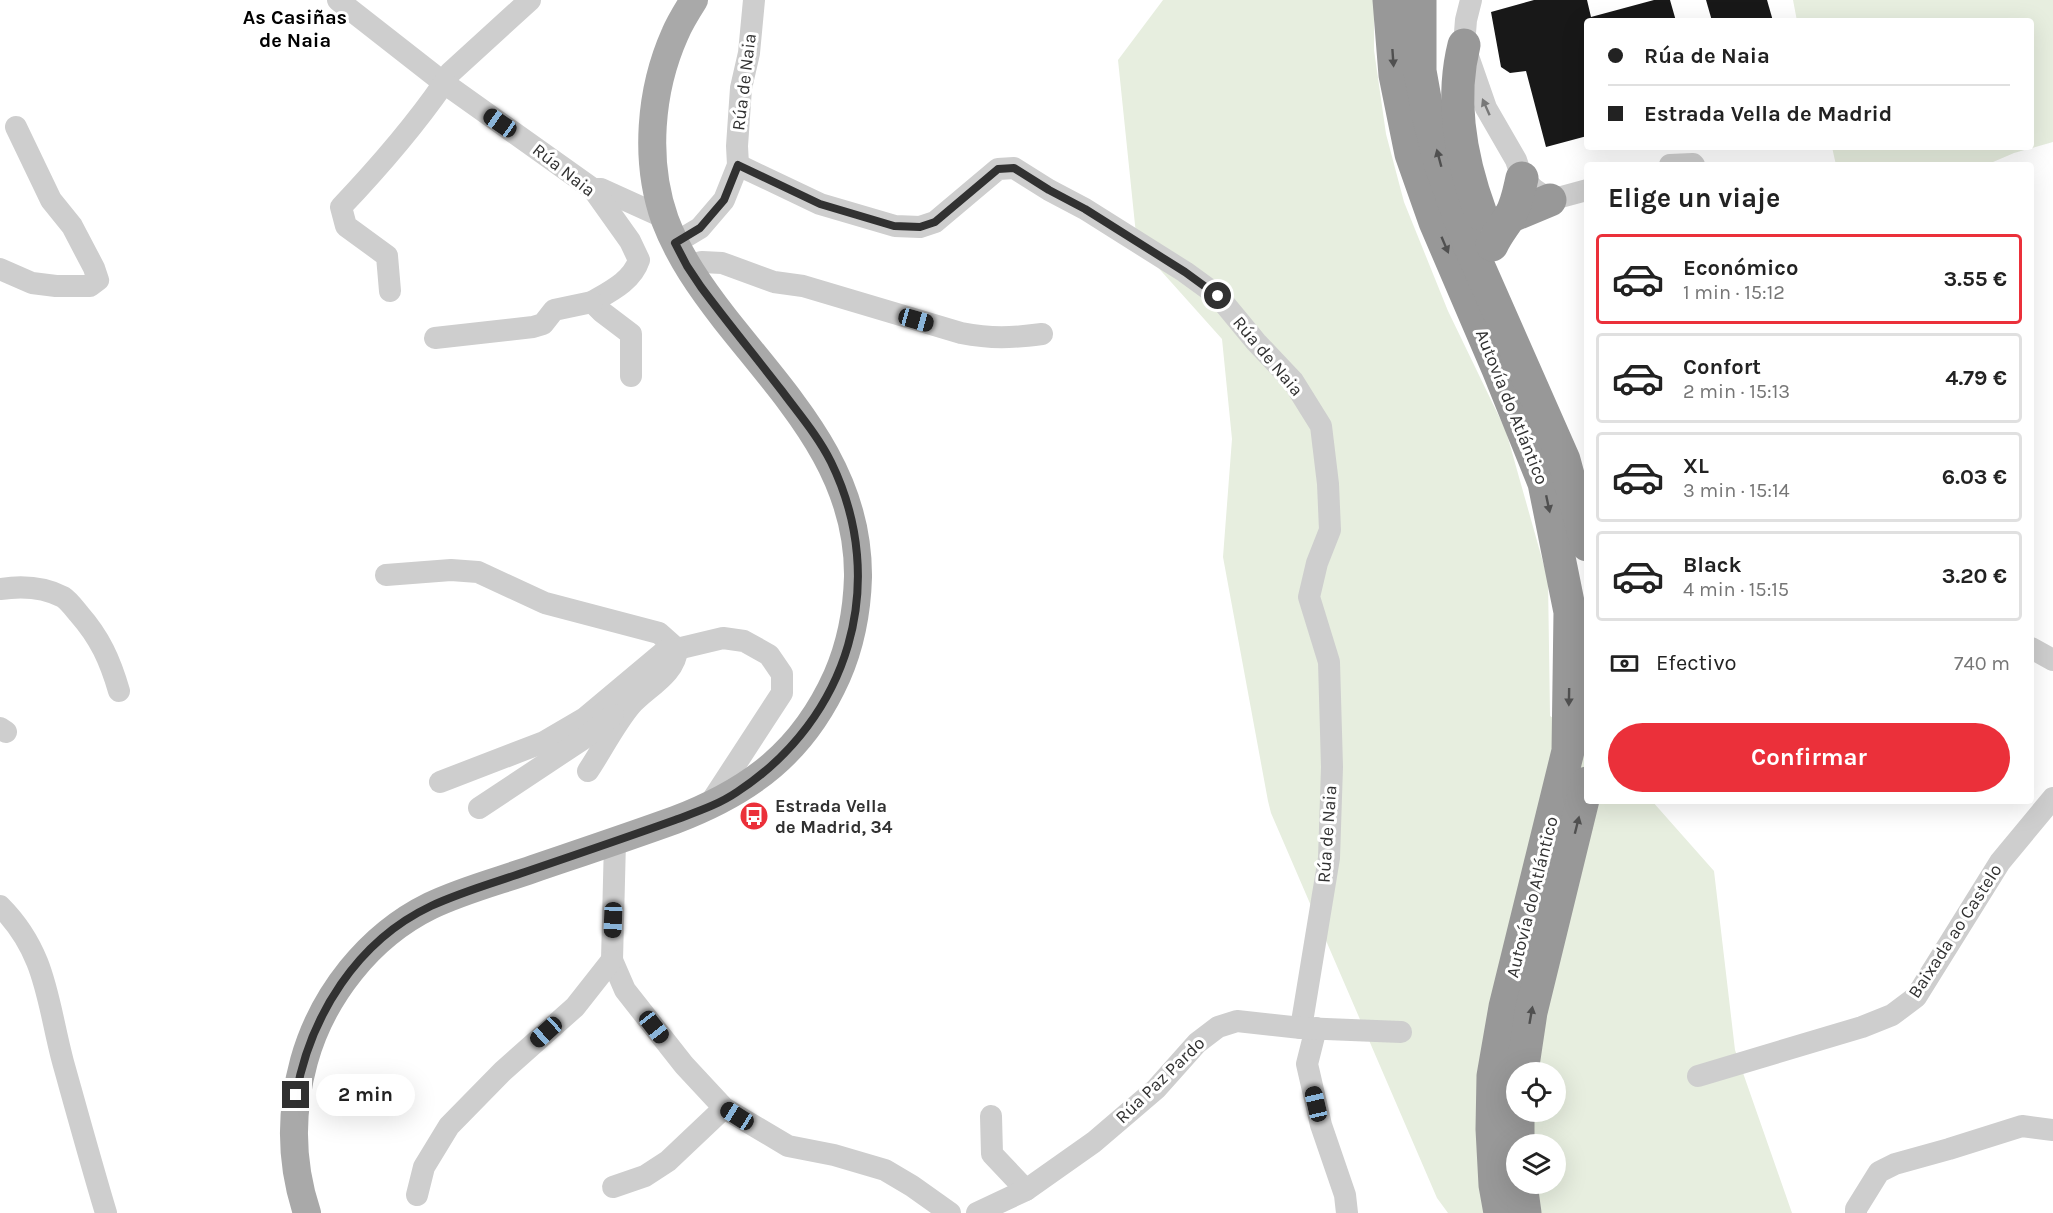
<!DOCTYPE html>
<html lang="es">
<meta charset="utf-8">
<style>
:root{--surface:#fff;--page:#f2f2f2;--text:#222;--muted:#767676;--line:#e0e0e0;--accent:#eb303a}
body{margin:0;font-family:Karla,sans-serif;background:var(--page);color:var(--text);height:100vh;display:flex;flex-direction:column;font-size:22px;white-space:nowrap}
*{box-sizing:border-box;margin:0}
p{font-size:20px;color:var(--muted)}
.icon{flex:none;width:33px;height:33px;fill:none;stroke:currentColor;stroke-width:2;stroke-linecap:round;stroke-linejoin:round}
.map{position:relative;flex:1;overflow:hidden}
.side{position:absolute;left:1584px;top:162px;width:450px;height:642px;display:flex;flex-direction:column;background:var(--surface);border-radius:6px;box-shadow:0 6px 24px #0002}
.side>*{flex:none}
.top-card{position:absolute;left:1584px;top:18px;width:450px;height:132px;border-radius:6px;box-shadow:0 6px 24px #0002;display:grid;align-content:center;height:132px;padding:0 24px;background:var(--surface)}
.tools{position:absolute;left:1506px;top:1062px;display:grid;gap:12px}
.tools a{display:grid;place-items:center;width:60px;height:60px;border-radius:50%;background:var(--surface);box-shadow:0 6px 24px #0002;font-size:30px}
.end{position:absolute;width:27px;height:27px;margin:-14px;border:8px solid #313131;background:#fff;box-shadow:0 0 0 3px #fff}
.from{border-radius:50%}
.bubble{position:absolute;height:42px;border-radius:21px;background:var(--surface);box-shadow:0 6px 24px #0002;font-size:20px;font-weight:700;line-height:42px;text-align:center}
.car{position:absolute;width:18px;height:36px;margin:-18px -9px;border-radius:8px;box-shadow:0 0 4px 2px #0007;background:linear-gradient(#222 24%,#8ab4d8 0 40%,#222 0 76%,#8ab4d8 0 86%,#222 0)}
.top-card b{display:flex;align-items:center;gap:21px;height:57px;font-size:22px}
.top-card b+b{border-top:2px solid var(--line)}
.top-card i{width:15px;height:15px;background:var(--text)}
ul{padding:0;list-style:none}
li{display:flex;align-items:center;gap:18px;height:90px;margin:0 12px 9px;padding:0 12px;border:3px solid var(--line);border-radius:6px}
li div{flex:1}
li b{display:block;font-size:22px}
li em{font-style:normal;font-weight:700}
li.selected{border-color:var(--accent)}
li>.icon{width:54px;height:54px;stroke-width:1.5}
h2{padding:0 24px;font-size:27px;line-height:72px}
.pay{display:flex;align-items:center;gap:15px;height:66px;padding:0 24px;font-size:22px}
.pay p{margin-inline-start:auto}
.button{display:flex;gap:12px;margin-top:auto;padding:12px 24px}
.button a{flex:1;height:69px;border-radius:36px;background:var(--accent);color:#fff;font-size:24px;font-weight:700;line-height:69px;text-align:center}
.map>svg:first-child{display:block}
.green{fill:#e7eedf;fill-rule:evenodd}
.building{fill:#181818}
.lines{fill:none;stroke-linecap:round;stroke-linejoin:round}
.minor{stroke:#cecece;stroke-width:22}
.major{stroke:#a9a9a9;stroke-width:28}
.highway{stroke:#989898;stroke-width:33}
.oneway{fill:#505050}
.oneway2{fill:#787878}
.route{stroke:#313131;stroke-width:8}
.labels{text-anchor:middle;stroke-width:6;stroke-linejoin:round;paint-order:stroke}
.street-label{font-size:18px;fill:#313131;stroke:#fff}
.poi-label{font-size:18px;font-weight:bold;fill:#313131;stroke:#fff;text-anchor:start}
.neighbourhood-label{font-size:20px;font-weight:bold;fill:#000;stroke:#fff}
</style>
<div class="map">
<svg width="2053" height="1213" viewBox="0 0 2053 1213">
<rect width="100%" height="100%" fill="#fff"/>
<g class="green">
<path d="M1163 0H1374V50L1386 134 1404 202 1448 311 1506 431 1548 580 1550 716 1587 741V801H1652L1714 871 1735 1050 1792 1213H1448L1437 1198 1271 813 1268 801 1223 557 1232 439 1222 339 1137 244 1118 60ZM1516 1072H1556V1112H1516ZM1516 1144H1556V1184H1516Z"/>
<path d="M1793 0H2053V142L2014 153 1986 165H1836L1832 147H2031V21H1797Z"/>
</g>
<g class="building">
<path d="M1534 0H1587L1591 17 1654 0H1670L1676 21H1587V136L1546 147 1526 71 1510 73 1501 67 1491 12Z"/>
<path d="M1706 0H1767L1773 21H1712Z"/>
</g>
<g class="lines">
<g class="minor">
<path d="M338 0 444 83 450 73 530 0"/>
<path d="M1471 0 1466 20 1464 45 1486 108 1516 160 1522 178 1535 190 1550 200 1587 190"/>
<path d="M738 165 820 204 895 226 920 227 935 222 998 169 1014 168 1049 190 1085 209 1185 272 1218 296 1256 342 1293 381 1321 426 1328 484 1330 530 1317 563 1309 597 1329 662 1332 767 1329 858 1301 1028"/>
<path d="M1670 165 1693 164 1694 165"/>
<path d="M593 189H601L665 218"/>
<path d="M675 243 700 228 724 200 738 165 737 146 741 88 749 53 754 0"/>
<path d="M687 266 702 262 722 263 774 282 803 286 961 333C992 339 1011 338 1042 334"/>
<path d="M0 269 32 283 56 286H90L98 280 94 268 72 226 51 200 16 127"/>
<path d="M390 291 387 256 346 226 341 207C378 168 413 128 444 83L593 189 630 241 639 260C632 281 611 291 592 302L602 312 631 334V376"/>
<path d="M435 338 533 327 543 324 554 310 592 302"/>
<path d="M386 575 451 570 478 572 545 603 659 633 677 649 723 638 744 641 769 655 782 674V693L709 805"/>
<path d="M0 589C20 586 44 587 63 597 69 601 74 608 79 614 100 638 110 660 119 691"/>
<path d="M2031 648 2053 660"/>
<path d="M0 728 6 732"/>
<path d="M440 782 544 742 585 718 665 651 677 649C676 674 646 688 631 705 615 724 602 750 588 771"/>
<path d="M479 808 586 737 613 715"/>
<path d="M615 841 612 960 625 990 684 1065 724 1108 788 1146 834 1155 885 1170 912 1186 950 1213"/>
<path d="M0 906C47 953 47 1002 63 1062 77 1112 91 1163 106 1213"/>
<path d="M1316 1028 1307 1064 1321 1125 1345 1195 1347 1213"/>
<path d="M1698 1076 1862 1027 1892 1015 1916 997 2000 862 2053 798"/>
<path d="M991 1116 992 1154 1026 1190"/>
<path d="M613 1187 645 1176 668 1161 724 1108"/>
<path d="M417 1195 424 1167 449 1126 503 1071 575 1007 612 960"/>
<path d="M977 1213 1026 1190 1094 1142 1156 1089 1197 1043 1218 1027 1237 1021 1301 1028 1401 1032"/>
<path d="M1856 1213V1209L1879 1172 1895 1164 1949 1149 2022 1126 2053 1130"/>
</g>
<path class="major" d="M307 1213C290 1162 290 1112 304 1061 322 996 369 936 430 906 463 890 499 881 533 869 580 853 628 837 675 820 751 791 803 752 837 676 851 644 857 611 858 577 859 469 788 399 725 319 701 288 679 257 665 220 644 161 650 90 675 34 680 22 687 11 694 0"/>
<g class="highway">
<path d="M1389 0 1395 75 1411 154 1435 222 1498 369 1544 483 1570 612 1568 751 1505 1007 1493 1076 1492 1129 1495 1185 1500 1213"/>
<path d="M1420 0V71L1427 110 1440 163 1468 242 1564 460 1587 545"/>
<path d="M1464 45C1450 101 1461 160 1481 214"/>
<path d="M1509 217 1550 200"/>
<path d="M1492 245C1497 234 1504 226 1510 216 1517 204 1519 191 1522 178"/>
<path d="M1522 1072 1531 1012 1587 783"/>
<path d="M1518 1144V1112"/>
<path d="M1521 1184 1525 1213"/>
</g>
</g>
<defs><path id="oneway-solid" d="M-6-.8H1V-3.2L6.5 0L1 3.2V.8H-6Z" transform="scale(1.5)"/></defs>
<g class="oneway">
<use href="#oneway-solid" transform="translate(1393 58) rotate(86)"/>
<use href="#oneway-solid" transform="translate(1439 158) rotate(-105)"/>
<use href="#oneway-solid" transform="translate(1445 245) rotate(67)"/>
<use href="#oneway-solid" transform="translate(1548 504) rotate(78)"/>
<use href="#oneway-solid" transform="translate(1569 697) rotate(91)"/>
<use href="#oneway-solid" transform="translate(1577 825) rotate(-76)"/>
<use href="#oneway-solid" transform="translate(1531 1015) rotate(-80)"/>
</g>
<use class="oneway2" href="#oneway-solid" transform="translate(1486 107) rotate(-114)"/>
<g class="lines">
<path class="route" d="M296 1095C310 1016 357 941 431 906 461 892 493 883 525 872 575 855 625 838 675 820 696 812 718 805 737 792 849 719 890 583 831 462 818 436 799 414 782 391 755 356 727 322 701 287L687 266 675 243 700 228 724 200 738 165 820 204 894 226 920 227 935 222 998 169 1014 168 1049 190 1085 209 1185 272 1218 296"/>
</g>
<defs>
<g id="bus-disc" transform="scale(1.5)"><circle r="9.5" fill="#eb303a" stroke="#fff"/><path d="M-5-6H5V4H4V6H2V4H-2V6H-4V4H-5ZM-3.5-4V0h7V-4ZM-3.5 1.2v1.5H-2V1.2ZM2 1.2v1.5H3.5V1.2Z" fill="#fff"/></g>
</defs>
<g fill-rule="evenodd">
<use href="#bus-disc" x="754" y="816"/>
</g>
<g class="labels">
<g class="street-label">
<text transform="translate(744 82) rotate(-83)" y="6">Rúa de Naia</text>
<text transform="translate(564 170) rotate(38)" y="6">Rúa Naia</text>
<text transform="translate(1268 356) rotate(50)" y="6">Rúa de Naia</text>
<text transform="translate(1512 407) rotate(68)" y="6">Autovía do Atlántico</text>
<text transform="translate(1327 834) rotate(-86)" y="6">Rúa de Naia</text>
<text transform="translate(1532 897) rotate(-76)" y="6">Autovía do Atlántico</text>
<text transform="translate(1955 931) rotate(-57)" y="6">Baixada ao Castelo</text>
<text transform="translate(1160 1080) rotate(-44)" y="6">Rúa Paz Pardo</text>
</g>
<g class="poi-label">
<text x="775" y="812">Estrada Vella<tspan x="775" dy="21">de Madrid, 34</tspan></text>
</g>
<g class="neighbourhood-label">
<text x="295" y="24">As Casiñas<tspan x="295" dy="23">de Naia</tspan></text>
</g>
</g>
</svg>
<div class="tools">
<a><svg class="icon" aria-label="locate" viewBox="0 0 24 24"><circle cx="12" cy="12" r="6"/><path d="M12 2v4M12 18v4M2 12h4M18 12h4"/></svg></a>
<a><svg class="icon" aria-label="layers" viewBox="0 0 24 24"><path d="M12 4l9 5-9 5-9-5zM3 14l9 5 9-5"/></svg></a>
</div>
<i class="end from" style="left:1218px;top:296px"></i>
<i class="end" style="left:296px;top:1095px"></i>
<div class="bubble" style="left:316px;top:1074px;width:99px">2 min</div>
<i class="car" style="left:500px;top:123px;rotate:305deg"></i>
<i class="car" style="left:916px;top:320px;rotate:106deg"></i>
<i class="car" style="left:613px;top:920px;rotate:182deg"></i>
<i class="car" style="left:654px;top:1027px;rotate:142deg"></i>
<i class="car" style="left:546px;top:1032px;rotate:228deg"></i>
<i class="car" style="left:1316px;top:1104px;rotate:347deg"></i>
<i class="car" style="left:737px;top:1116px;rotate:302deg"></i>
<div class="top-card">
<b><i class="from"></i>Rúa de Naia</b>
<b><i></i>Estrada Vella de Madrid</b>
</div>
<section class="side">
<h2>Elige un viaje</h2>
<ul>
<li class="selected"><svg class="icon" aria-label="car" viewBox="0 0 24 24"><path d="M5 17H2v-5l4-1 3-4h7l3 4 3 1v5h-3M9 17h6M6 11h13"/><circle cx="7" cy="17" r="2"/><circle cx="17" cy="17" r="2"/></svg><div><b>Económico</b><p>1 min · 15:12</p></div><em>3.55 €</em></li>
<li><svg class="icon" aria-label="car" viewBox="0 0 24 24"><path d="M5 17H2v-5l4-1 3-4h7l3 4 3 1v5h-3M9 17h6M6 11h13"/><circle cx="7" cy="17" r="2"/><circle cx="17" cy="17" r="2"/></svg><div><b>Confort</b><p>2 min · 15:13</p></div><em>4.79 €</em></li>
<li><svg class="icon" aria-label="car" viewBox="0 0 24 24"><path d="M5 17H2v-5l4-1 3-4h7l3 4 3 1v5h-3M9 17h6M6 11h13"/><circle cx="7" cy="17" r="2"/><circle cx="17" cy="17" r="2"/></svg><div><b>XL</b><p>3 min · 15:14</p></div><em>6.03 €</em></li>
<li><svg class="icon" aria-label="car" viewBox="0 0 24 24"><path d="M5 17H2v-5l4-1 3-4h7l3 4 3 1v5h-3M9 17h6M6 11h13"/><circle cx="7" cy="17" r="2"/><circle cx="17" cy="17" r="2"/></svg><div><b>Black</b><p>4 min · 15:15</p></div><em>3.20 €</em></li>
</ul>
<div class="pay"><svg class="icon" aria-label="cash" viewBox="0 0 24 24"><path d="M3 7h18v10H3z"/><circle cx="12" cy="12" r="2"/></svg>Efectivo<p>740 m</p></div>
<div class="button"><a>Confirmar</a></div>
</section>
</div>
